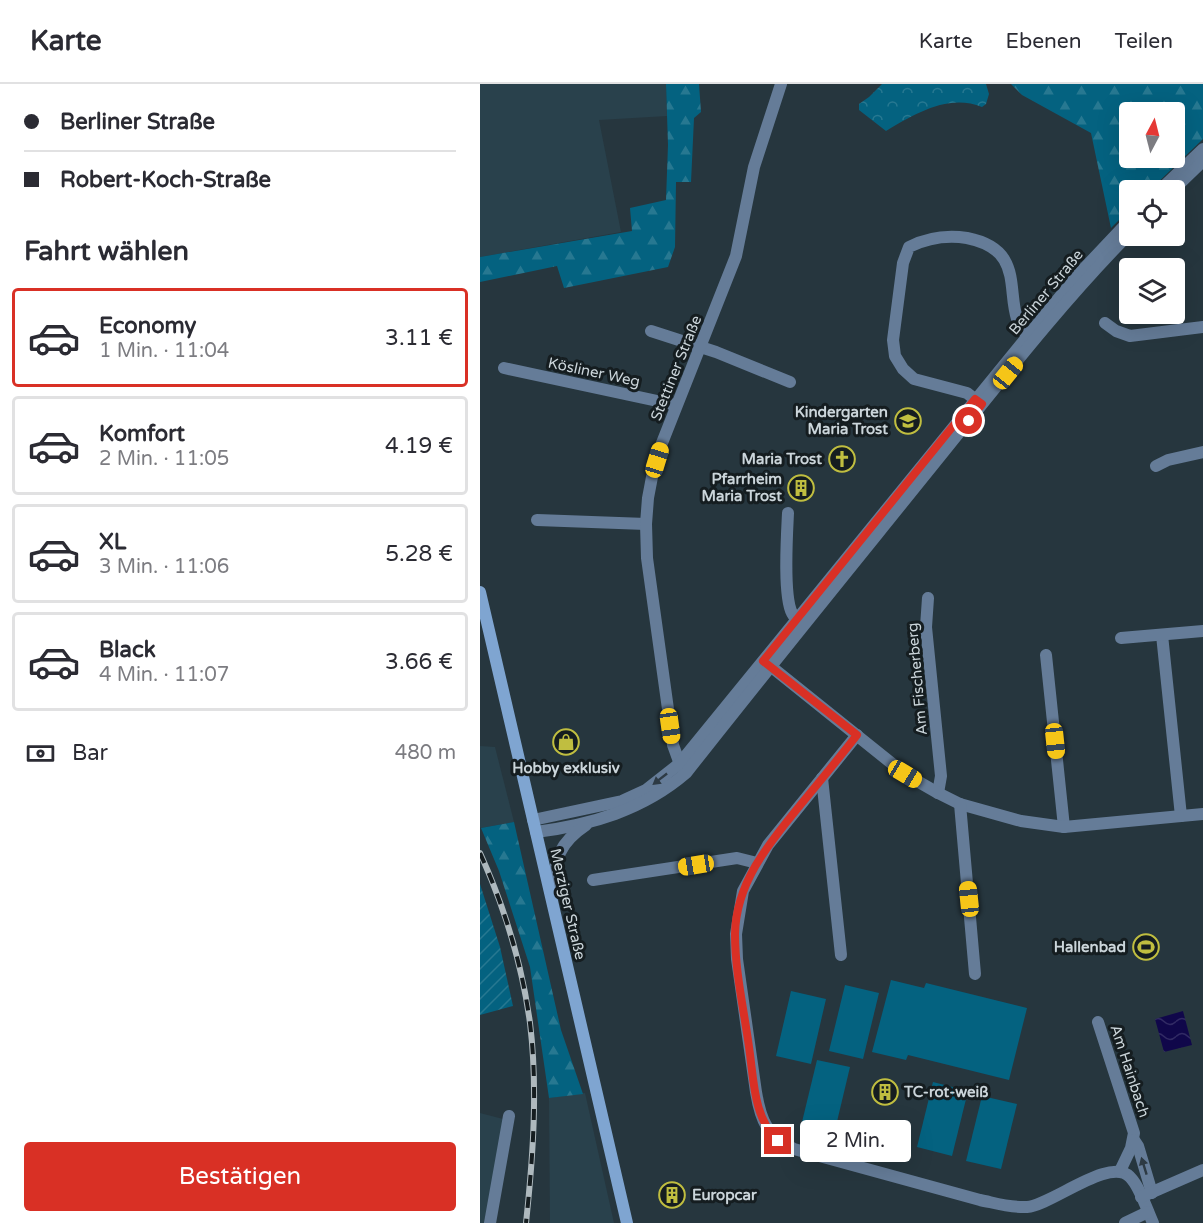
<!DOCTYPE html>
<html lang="de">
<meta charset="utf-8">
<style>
:root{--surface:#fff;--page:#f7f7f7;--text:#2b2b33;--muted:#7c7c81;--line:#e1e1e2;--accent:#d93025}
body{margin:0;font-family:"Varela Round",sans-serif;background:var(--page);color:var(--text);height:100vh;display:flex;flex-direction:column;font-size:22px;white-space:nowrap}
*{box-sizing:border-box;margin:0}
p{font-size:20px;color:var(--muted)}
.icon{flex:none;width:33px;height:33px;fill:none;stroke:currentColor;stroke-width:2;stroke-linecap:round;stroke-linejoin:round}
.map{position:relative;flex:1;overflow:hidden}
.sheet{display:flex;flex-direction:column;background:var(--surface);width:480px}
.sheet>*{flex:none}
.guide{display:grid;align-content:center;height:132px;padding:0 24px;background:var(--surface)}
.needle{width:39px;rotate:7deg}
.buttons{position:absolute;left:639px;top:18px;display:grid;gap:12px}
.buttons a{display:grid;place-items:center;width:66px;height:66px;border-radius:6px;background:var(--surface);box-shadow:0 6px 24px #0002;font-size:30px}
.end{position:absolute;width:27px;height:27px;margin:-14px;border:8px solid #d93025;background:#fff;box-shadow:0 0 0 3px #fff}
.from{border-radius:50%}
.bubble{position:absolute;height:42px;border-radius:6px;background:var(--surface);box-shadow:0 6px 24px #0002;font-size:20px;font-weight:600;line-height:42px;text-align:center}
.car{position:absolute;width:18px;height:36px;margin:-18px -9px;border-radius:8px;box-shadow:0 0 4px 2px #0007;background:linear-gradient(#f5c518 24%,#345 0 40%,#f5c518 0 76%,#345 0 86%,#f5c518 0)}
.guide b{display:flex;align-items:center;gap:21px;height:57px;font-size:22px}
.guide b+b{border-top:2px solid var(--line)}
.guide i{width:15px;height:15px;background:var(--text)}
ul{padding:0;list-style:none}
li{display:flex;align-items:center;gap:18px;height:99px;margin:0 12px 9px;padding:0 12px;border:3px solid var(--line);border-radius:6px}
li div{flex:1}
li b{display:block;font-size:22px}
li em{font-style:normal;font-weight:600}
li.current{border-color:var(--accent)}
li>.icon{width:54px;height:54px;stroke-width:1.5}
h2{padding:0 24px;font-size:27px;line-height:72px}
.pay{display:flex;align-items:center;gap:15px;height:66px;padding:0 24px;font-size:22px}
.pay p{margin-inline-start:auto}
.primary-button{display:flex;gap:12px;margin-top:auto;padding:12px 24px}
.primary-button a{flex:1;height:69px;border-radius:6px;background:var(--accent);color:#fff;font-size:24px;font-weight:600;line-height:69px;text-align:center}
header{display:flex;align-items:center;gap:36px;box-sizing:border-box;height:84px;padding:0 30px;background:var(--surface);border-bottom:2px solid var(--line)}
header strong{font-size:28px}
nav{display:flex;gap:33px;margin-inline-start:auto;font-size:21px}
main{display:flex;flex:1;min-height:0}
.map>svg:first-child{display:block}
.built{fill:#29414c}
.forest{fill:url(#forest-firs);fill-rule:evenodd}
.park{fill:url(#park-crowns)}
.garden{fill:url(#garden-furrows)}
.pitch{fill:#046280}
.water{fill:url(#water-waves)}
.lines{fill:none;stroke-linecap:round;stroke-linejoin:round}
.minor{stroke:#657c98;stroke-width:12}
.secondary{stroke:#7fa5d1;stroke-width:12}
.rail-casing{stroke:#aeb9be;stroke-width:6}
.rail{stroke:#151d20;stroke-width:4;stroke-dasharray:11;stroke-linecap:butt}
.oneway{fill:#2d3a44}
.route{stroke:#d93025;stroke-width:8}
.labels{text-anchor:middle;stroke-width:6;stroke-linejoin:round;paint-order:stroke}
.street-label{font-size:15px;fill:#cbd5da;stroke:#151d20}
.poi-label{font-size:15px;font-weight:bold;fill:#cbd5da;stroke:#151d20;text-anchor:end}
</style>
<header>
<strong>Karte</strong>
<nav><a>Karte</a><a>Ebenen</a><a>Teilen</a></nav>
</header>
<main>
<section class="sheet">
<div class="guide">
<b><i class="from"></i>Berliner Straße</b>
<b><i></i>Robert-Koch-Straße</b>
</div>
<h2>Fahrt wählen</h2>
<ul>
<li class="current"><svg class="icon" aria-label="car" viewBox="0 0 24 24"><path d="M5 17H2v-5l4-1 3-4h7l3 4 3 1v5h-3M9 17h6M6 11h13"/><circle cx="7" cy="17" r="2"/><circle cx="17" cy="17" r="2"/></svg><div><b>Economy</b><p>1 Min. · 11:04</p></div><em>3.11 €</em></li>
<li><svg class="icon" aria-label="car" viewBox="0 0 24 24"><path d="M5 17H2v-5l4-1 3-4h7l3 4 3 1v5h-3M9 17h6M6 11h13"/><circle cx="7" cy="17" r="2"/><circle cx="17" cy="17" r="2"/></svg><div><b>Komfort</b><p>2 Min. · 11:05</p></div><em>4.19 €</em></li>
<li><svg class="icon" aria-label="car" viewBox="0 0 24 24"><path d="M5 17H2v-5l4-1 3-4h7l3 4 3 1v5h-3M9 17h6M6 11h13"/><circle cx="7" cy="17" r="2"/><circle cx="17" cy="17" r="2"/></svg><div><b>XL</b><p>3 Min. · 11:06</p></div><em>5.28 €</em></li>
<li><svg class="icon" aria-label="car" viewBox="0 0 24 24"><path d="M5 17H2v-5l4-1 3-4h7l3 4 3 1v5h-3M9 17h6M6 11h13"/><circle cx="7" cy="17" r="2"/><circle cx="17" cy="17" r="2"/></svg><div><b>Black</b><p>4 Min. · 11:07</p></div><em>3.66 €</em></li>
</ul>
<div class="pay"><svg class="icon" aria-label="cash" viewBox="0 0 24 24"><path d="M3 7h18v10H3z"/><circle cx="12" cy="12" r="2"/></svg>Bar<p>480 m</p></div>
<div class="primary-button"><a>Bestätigen</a></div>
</section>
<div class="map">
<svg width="723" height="1139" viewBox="0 0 723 1139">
<defs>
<pattern id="forest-firs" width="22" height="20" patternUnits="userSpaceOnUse" patternTransform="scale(1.5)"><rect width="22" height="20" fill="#046280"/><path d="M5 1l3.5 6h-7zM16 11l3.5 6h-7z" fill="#277891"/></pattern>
<pattern id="park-crowns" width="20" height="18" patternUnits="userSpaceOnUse" patternTransform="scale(1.5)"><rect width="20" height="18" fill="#046280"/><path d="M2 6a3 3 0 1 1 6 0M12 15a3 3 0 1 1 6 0" fill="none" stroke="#277891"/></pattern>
<pattern id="garden-furrows" width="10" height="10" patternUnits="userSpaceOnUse" patternTransform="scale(1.5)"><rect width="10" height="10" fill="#046280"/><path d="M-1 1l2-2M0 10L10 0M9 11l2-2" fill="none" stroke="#277891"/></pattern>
<pattern id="water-waves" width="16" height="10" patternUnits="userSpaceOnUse" patternTransform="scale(1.5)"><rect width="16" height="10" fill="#10074a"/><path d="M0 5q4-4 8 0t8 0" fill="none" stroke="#312a64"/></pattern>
</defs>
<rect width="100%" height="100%" fill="#26363e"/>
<g class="built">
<path d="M0 0H186L187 32 119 36 141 148 0 173Z"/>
<path d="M0 662 15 663 34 738 1 744 0 743Z"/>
<path d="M105 1009 134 1139H70L69 1014Z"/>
<path d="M0 1029 23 1035 15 1089 4 1139H0Z"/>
</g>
<g class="forest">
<path d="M186 0H219L221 28 214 34 211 98H196L195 163 188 183 84 204 77 182 0 198V173L152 147 150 124 186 116 188 61Z"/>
<path d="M531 0H723V55L670 106H650L649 126 631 144 611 49 542 11ZM694 28V74H650V28Z"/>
<path d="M34 738 81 946 103 1010 69 1014 50 883 19 787 1 744Z"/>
</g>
<path class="park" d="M402 0H506L509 10 506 20 502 23C469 9 434 30 406 47L379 26V20L389 13Z"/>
<path class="garden" d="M0 800 20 863 33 922 0 931Z"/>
<g class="pitch">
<path d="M411 896 444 904 446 899 547 924 529 996 428 971 426 976 392 968Z"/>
<path d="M365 901 399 909 383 975 349 967Z"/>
<path d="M311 907 346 915 331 980 296 972Z"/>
<path d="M337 976 370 983 355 1046 322 1038Z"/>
<path d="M453 998 488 1007 472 1072 437 1063Z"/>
<path d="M502 1012 537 1020 521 1085 486 1077Z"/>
</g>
<path class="water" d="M703 927 712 961 684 968 675 935Z"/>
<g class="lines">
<g class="minor">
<path d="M680 106 723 65"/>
<path d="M693 106 723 77"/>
<path d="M625 239 636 247 650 252 723 243"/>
<path d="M171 247 236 268 310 298"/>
<path d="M24 284 196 321"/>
<path d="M501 320 487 309 434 295 423 285 415 272 413 256 423 179 429 163C447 154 467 151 487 154 558 168 513 228 553 257"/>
<path d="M676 382 688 376 723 368"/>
<path d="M308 429C307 450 303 512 312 529 314 533 319 537 322 539"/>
<path d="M57 436 166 440"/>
<path d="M448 514 446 543 461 692 458 709"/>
<path d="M682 551 701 732"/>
<path d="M641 554 723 547"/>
<path d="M566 571 584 743"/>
<path d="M284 577 425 690 458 709 480 720 541 737 584 743 723 730"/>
<path d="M377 651 288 761 263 807 256 850 257 875 276 1008C281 1038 287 1051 314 1065L500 1116C515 1119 531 1124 547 1123 572 1121 630 1072 650 1093 660 1103 667 1126 673 1139"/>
<path d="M201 683 193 661 167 474 166 440 168 414 172 393 182 359 256 172 274 83 301 0"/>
<path d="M342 694 361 871"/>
<path d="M480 720 495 890"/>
<path d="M53 736 142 717 166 706 199 680 547 253 596 193 650 136"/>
<path d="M56 748C111 741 163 726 206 689 287 586 370 484 453 381 517 302 579 221 650 149"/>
<path d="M113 796 257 774 277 779"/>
<path d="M71 810C76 777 76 761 106 741"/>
<path d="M618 938 654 1049 651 1064 640 1087"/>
<path d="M654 1056 658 1062 672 1109"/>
<path d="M661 1113 723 1086"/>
<path d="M10 1139 29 1032"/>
<path d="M645 1139 668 1128"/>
</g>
<path class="secondary" d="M0 508 147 1139"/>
<g class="rail-casing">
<path id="rail" d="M0 769C24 822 42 880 50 939 58 1005 53 1073 46 1139"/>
</g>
<use href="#rail" class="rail"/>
</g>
<defs><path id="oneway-solid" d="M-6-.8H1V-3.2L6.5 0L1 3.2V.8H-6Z" transform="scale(1.5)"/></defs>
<g class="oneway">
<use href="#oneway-solid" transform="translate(180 695) rotate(142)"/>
<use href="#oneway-solid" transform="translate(664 1082) rotate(-107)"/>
</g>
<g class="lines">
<path class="route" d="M298 1057C273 1033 274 996 269 963 264 926 255 888 255 850 256 797 291 757 322 719 341 696 359 674 377 651L283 577 495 315 502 320 489 337"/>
</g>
<defs>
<g id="school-ring" transform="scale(1.35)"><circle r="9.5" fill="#151d20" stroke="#c0be40" stroke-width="1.5"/><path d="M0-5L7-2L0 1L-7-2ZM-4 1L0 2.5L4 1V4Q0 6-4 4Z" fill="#c0be40"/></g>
<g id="church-ring" transform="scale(1.35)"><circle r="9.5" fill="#151d20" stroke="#c0be40" stroke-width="1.5"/><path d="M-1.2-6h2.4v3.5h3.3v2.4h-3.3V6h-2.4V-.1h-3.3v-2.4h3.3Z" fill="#c0be40"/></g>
<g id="building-ring" transform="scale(1.35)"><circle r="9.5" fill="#151d20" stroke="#c0be40" stroke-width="1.5"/><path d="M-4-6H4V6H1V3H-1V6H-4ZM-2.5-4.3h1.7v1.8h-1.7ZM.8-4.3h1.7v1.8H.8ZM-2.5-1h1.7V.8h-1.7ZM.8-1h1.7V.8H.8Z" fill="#c0be40"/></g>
<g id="shop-ring" transform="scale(1.35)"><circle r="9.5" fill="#151d20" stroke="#c0be40" stroke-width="1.5"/><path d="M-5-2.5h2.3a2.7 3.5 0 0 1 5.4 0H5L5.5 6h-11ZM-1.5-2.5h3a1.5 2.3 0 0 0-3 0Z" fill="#c0be40"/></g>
<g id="stadium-ring" transform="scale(1.35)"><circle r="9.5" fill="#151d20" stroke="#c0be40" stroke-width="1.5"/><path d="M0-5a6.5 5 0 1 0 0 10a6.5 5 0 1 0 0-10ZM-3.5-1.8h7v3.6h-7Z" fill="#c0be40"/></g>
</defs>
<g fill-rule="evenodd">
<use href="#school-ring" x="428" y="337"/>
<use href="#church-ring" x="362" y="375"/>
<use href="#building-ring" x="321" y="404"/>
<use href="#shop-ring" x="86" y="658"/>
<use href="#stadium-ring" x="666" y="863"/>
<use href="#building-ring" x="405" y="1008"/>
<use href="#building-ring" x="192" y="1111"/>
</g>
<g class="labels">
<g class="street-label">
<text transform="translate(566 208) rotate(-50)" y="5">Berliner Straße</text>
<text transform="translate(196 284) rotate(-68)" y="5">Stettiner Straße</text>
<text transform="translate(114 288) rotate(12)" y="5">Kösliner Weg</text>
<text transform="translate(437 595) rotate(-95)" y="5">Am Fischerberg</text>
<text transform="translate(88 820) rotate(77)" y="5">Merziger Straße</text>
<text transform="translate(650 987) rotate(72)" y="5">Am Hainbach</text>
</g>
<g class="poi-label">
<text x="408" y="333">Kindergarten<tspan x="408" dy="17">Maria Trost</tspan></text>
<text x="342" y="380">Maria Trost</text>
<text x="302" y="400">Pfarrheim<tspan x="302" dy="17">Maria Trost</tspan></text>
<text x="86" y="689" text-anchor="middle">Hobby exklusiv</text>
<text x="646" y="868">Hallenbad</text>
<text x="424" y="1013" text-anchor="start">TC-rot-weiß</text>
<text x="212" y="1116" text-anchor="start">Europcar</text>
</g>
</g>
</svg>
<div class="buttons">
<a><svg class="needle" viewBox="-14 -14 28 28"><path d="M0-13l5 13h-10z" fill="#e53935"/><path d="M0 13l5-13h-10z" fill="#7c7c81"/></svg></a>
<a><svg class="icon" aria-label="locate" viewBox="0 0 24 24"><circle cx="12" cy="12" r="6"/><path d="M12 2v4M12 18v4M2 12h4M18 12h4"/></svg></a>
<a><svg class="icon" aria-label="layers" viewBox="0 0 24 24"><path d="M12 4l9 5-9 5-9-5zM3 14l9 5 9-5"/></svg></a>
</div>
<i class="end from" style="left:489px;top:337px"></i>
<i class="end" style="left:298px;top:1057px"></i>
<div class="bubble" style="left:320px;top:1036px;width:111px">2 Min.</div>
<i class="car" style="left:528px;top:289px;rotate:39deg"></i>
<i class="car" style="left:177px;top:376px;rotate:17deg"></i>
<i class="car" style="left:190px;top:642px;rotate:172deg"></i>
<i class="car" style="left:575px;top:657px;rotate:174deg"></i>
<i class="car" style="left:425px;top:690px;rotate:121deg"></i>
<i class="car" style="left:216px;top:781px;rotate:261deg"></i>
<i class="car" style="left:489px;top:815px;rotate:354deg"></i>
</div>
</main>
